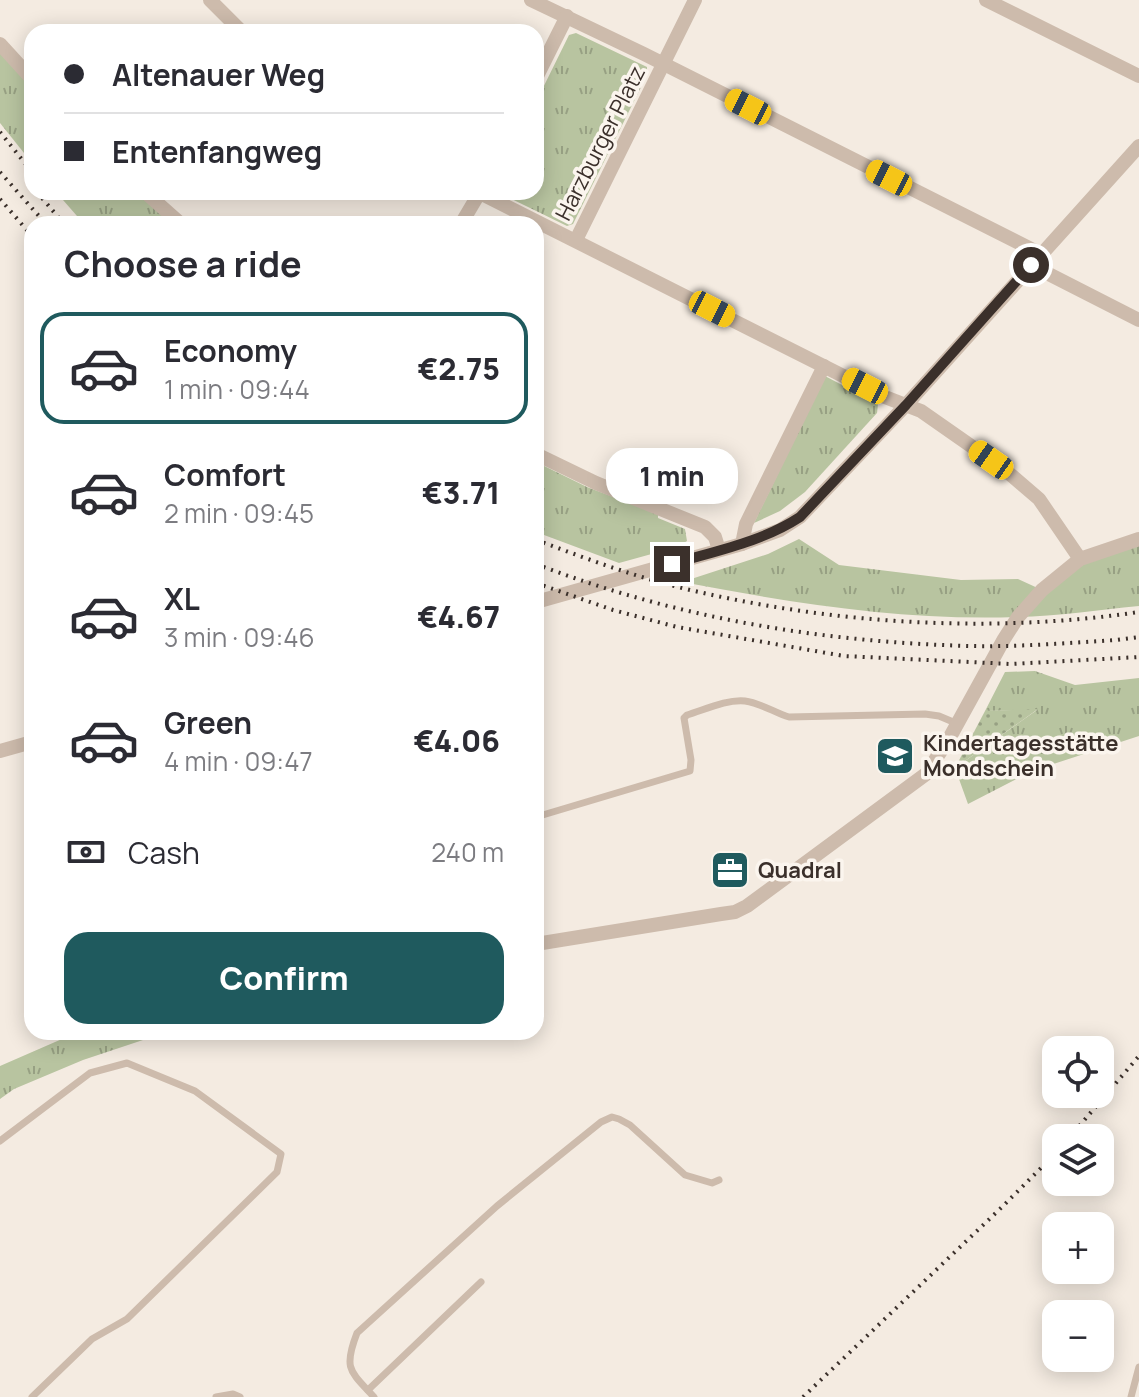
<!DOCTYPE html>
<meta charset="utf-8">
<style>
:root{--surface:#fff;--page:#f2f2f3;--text:#2b2b33;--muted:#7c7c81;--line:#e1e1e2;--accent:#1f5a5e}
body{margin:0;font-family:Manrope,sans-serif;background:var(--page);color:var(--text);height:100vh;display:flex;flex-direction:column;font-size:30px;white-space:nowrap}
*{box-sizing:border-box;margin:0}
p{font-size:26px;color:var(--muted)}
.icon{flex:none;width:44px;height:44px;fill:none;stroke:currentColor;stroke-width:2;stroke-linecap:round;stroke-linejoin:round}
.map{position:relative;flex:1;overflow:hidden}
.drawer{position:absolute;left:24px;top:216px;width:520px;height:824px;display:flex;flex-direction:column;background:var(--surface);border-radius:24px;box-shadow:0 4px 20px #0003}
.drawer>*{flex:none}
.banner{position:absolute;left:24px;top:24px;width:520px;height:176px;border-radius:24px;box-shadow:0 4px 20px #0003;display:grid;align-content:center;height:176px;padding:0 40px;background:var(--surface)}
.fabs{position:absolute;left:1042px;top:1036px;display:grid;gap:16px}
.fabs a{display:grid;place-items:center;width:72px;height:72px;border-radius:16px;background:var(--surface);box-shadow:0 4px 20px #0003;font-size:40px}
.end{position:absolute;width:36px;height:36px;margin:-18px;border:10px solid #3b302b;background:#fff;box-shadow:0 0 0 4px #fff}
.from{border-radius:50%}
.bubble{position:absolute;height:56px;border-radius:24px;background:var(--surface);box-shadow:0 4px 20px #0003;font-size:26px;font-weight:800;line-height:56px;text-align:center}
.car{position:absolute;width:24px;height:48px;margin:-24px -12px;border-radius:10px;box-shadow:0 0 6px 2px #0007;background:linear-gradient(#f5c518 24%,#345 0 40%,#f5c518 0 76%,#345 0 86%,#f5c518 0)}
.banner b{display:flex;align-items:center;gap:28px;height:76px;font-size:30px}
.banner b+b{border-top:2px solid var(--line)}
.banner i{width:20px;height:20px;background:var(--text)}
ul{padding:0;list-style:none}
li{display:flex;align-items:center;gap:24px;height:112px;margin:0 16px 12px;padding:0 24px;border:4px solid transparent;border-radius:24px}
li div{flex:1}
li b{display:block;font-size:30px}
li em{font-style:normal;font-weight:800}
li.on{border-color:var(--accent)}
li>.icon{width:72px;height:72px;stroke-width:1.5}
h2{padding:0 40px;font-size:36px;line-height:96px}
.pay{display:flex;align-items:center;gap:20px;height:88px;padding:0 40px;font-size:30px}
.pay p{margin-inline-start:auto}
.action{display:flex;gap:16px;margin-top:auto;padding:16px 40px}
.action a{flex:1;height:92px;border-radius:24px;background:var(--accent);color:#fff;font-size:32px;font-weight:800;line-height:92px;text-align:center}
.map>svg:first-child{display:block}
.grass{fill:url(#grass-tufts)}
.garden{fill:url(#garden-dots)}
.lines{fill:none;stroke-linecap:round;stroke-linejoin:round}
.lane{stroke:#cdbbac;stroke-width:7}
.street{stroke:#cdbbac;stroke-width:14}
.rail{stroke:#3b302b;stroke-width:4;stroke-dasharray:2 6;stroke-linecap:butt}
.route{stroke:#3b302b;stroke-width:10}
.labels{text-anchor:middle;stroke-width:7;stroke-linejoin:round;paint-order:stroke}
.street-label{font-size:22px;fill:#3b302b;stroke:#fbf5ee}
.poi-label{font-size:22px;font-weight:bold;fill:#3b302b;stroke:#fbf5ee;text-anchor:start}
</style>
<div class="map">
<svg width="1139" height="1397" viewBox="0 0 1139 1397">
<defs>
<pattern id="grass-tufts" width="24" height="20" patternUnits="userSpaceOnUse" patternTransform="scale(2)"><rect width="24" height="20" fill="#b8c4a0"/><path d="M3 7l-1-3M5 7V3M7 7l1-3M15 17l-1-3M17 17v-4M19 17l1-3" fill="none" stroke="#97a083"/></pattern>
<pattern id="garden-dots" width="8" height="8" patternUnits="userSpaceOnUse" patternTransform="scale(2)"><rect width="8" height="8" fill="#b8c4a0"/><path d="M2 2h.1M6 6h.1" fill="none" stroke="#97a083" stroke-width="1.8" stroke-linecap="round"/></pattern>
</defs>
<rect width="100%" height="100%" fill="#f4ebe1"/>
<g class="grass">
<path d="M576 33 647 67V75L573 224 567 226 497 192H536V102L569 35Z"/>
<path d="M0 51 32 86V163L0 123Z"/>
<path d="M56 192H139L175 224H84Z"/>
<path d="M825 376 878 404 877 413 805 492 780 511 754 523Z"/>
<path d="M536 462 587 487 658 514V518L685 529 687 541 677 547 619 563 536 532Z"/>
<path d="M799 539 839 565 961 580 1018 579 1042 590 1060 575 1139 540V606C1098 610 1058 616 1017 617 904 621 792 603 682 582L768 554Z"/>
<path d="M1035 671 1075 685 1139 678V736L1032 771 968 804 955 768 1037 710 985 711 1005 672Z"/>
<path d="M78 1032H167L83 1060 14 1089 0 1099V1066Z"/>
</g>
<path class="garden" d="M1038 709 955 768 985 711Z"/>
<g class="lines">
<g class="lane">
<path d="M536 817 690 771 691 760 684 718 687 715C704 710 727 699 745 701 761 703 775 713 789 717L925 714 939 716 958 724"/>
<path d="M0 1141 90 1073 127 1063 195 1091 281 1154 277 1172 127 1319 92 1339 32 1397"/>
<path d="M368 1390 481 1282"/>
<path d="M216 1397 233 1394 240 1397"/>
<path d="M374 1397C350 1371 343 1369 357 1333L497 1206 601 1122 612 1117 619 1119 630 1125 685 1175 712 1183 719 1180"/>
<path d="M1131 1397 1139 1367"/>
</g>
<g class="street">
<path d="M210 0 242 32"/>
<path d="M531 0 644 54 1041 254"/>
<path d="M986 0 1139 76"/>
<path d="M0 44 32 79"/>
<path d="M536 78 567 16"/>
<path d="M145 192 181 224"/>
<path d="M478 192 885 397 921 411 1004 469 1039 499 1080 559"/>
<path d="M461 224 480 192"/>
<path d="M576 240 695 0"/>
<path d="M1031 265 1139 320"/>
<path d="M536 454 596 483 705 527 715 537 719 550"/>
<path d="M742 544 746 524 824 366"/>
<path d="M536 602 742 544 780 530 800 517 906 405 1139 146"/>
<path d="M0 751 32 742"/>
<path d="M536 944 721 914 735 912 747 906 926 774 950 737 1004 639 1018 617 1042 590 1080 559 1139 539"/>
</g>
<g class="rail">
<path d="M0 132 32 172"/>
<path d="M0 172 46 224"/>
<path d="M37 192 64 224"/>
<path d="M0 199 32 236"/>
<path d="M536 540C585 558 635 577 686 589 833 624 990 634 1139 612"/>
<path d="M536 564C676 618 821 642 970 646 1019 647 1068 643 1116 640L1139 637"/>
<path d="M536 583 613 610 677 627 844 656 1011 664 1139 657"/>
<path d="M1069 1138 1139 1056"/>
<path d="M803 1397 1002 1207 1056 1153"/>
</g>
</g>
<g class="lines">
<path class="route" d="M672 564C715 551 762 542 800 517L906 405 1031 265"/>
</g>
<defs>
<g id="school-square" transform="scale(2)"><rect x="-9" y="-9" width="18" height="18" rx="4" fill="#1f5a5e" stroke="#fbf5ee"/><path d="M0-5L7-2L0 1L-7-2ZM-4 1L0 2.5L4 1V4Q0 6-4 4Z" fill="#fff"/></g>
<g id="office-square" transform="scale(2)"><rect x="-9" y="-9" width="18" height="18" rx="4" fill="#1f5a5e" stroke="#fbf5ee"/><path d="M-6-3h4V-5.5h4V-3h4V5H-6ZM-1-4.5V-3h2v-1.5ZM-6 0V1H6V0Z" fill="#fff"/></g>
</defs>
<g fill-rule="evenodd">
<use href="#school-square" x="895" y="756"/>
<use href="#office-square" x="730" y="870"/>
</g>
<g class="labels">
<g class="street-label">
<text transform="translate(600 143) rotate(-63)" y="8">Harzburger Platz</text>
</g>
<g class="poi-label">
<text x="923" y="751">Kindertagesstätte<tspan x="923" dy="25">Mondschein</tspan></text>
<text x="758" y="878">Quadral</text>
</g>
</g>
</svg>
<div class="fabs">
<a><svg class="icon" aria-label="locate" viewBox="0 0 24 24"><circle cx="12" cy="12" r="6"/><path d="M12 2v4M12 18v4M2 12h4M18 12h4"/></svg></a>
<a><svg class="icon" aria-label="layers" viewBox="0 0 24 24"><path d="M12 4l9 5-9 5-9-5zM3 14l9 5 9-5"/></svg></a>
<a>+</a>
<a>−</a>
</div>
<i class="end from" style="left:1031px;top:265px"></i>
<i class="end" style="left:672px;top:564px"></i>
<div class="bubble" style="left:606px;top:448px;width:132px">1 min</div>
<i class="car" style="left:748px;top:107px;rotate:297deg"></i>
<i class="car" style="left:889px;top:178px;rotate:297deg"></i>
<i class="car" style="left:712px;top:309px;rotate:117deg"></i>
<i class="car" style="left:865px;top:386px;rotate:297deg"></i>
<i class="car" style="left:991px;top:460px;rotate:305deg"></i>
<div class="banner">
<b><i class="from"></i>Altenauer Weg</b>
<b><i></i>Entenfangweg</b>
</div>
<section class="drawer">
<h2>Choose a ride</h2>
<ul>
<li class="on"><svg class="icon" aria-label="car" viewBox="0 0 24 24"><path d="M5 17H2v-5l4-1 3-4h7l3 4 3 1v5h-3M9 17h6M6 11h13"/><circle cx="7" cy="17" r="2"/><circle cx="17" cy="17" r="2"/></svg><div><b>Economy</b><p>1 min · 09:44</p></div><em>€2.75</em></li>
<li><svg class="icon" aria-label="car" viewBox="0 0 24 24"><path d="M5 17H2v-5l4-1 3-4h7l3 4 3 1v5h-3M9 17h6M6 11h13"/><circle cx="7" cy="17" r="2"/><circle cx="17" cy="17" r="2"/></svg><div><b>Comfort</b><p>2 min · 09:45</p></div><em>€3.71</em></li>
<li><svg class="icon" aria-label="car" viewBox="0 0 24 24"><path d="M5 17H2v-5l4-1 3-4h7l3 4 3 1v5h-3M9 17h6M6 11h13"/><circle cx="7" cy="17" r="2"/><circle cx="17" cy="17" r="2"/></svg><div><b>XL</b><p>3 min · 09:46</p></div><em>€4.67</em></li>
<li><svg class="icon" aria-label="car" viewBox="0 0 24 24"><path d="M5 17H2v-5l4-1 3-4h7l3 4 3 1v5h-3M9 17h6M6 11h13"/><circle cx="7" cy="17" r="2"/><circle cx="17" cy="17" r="2"/></svg><div><b>Green</b><p>4 min · 09:47</p></div><em>€4.06</em></li>
</ul>
<div class="pay"><svg class="icon" aria-label="cash" viewBox="0 0 24 24"><path d="M3 7h18v10H3z"/><circle cx="12" cy="12" r="2"/></svg>Cash<p>240 m</p></div>
<div class="action"><a>Confirm</a></div>
</section>
</div>
